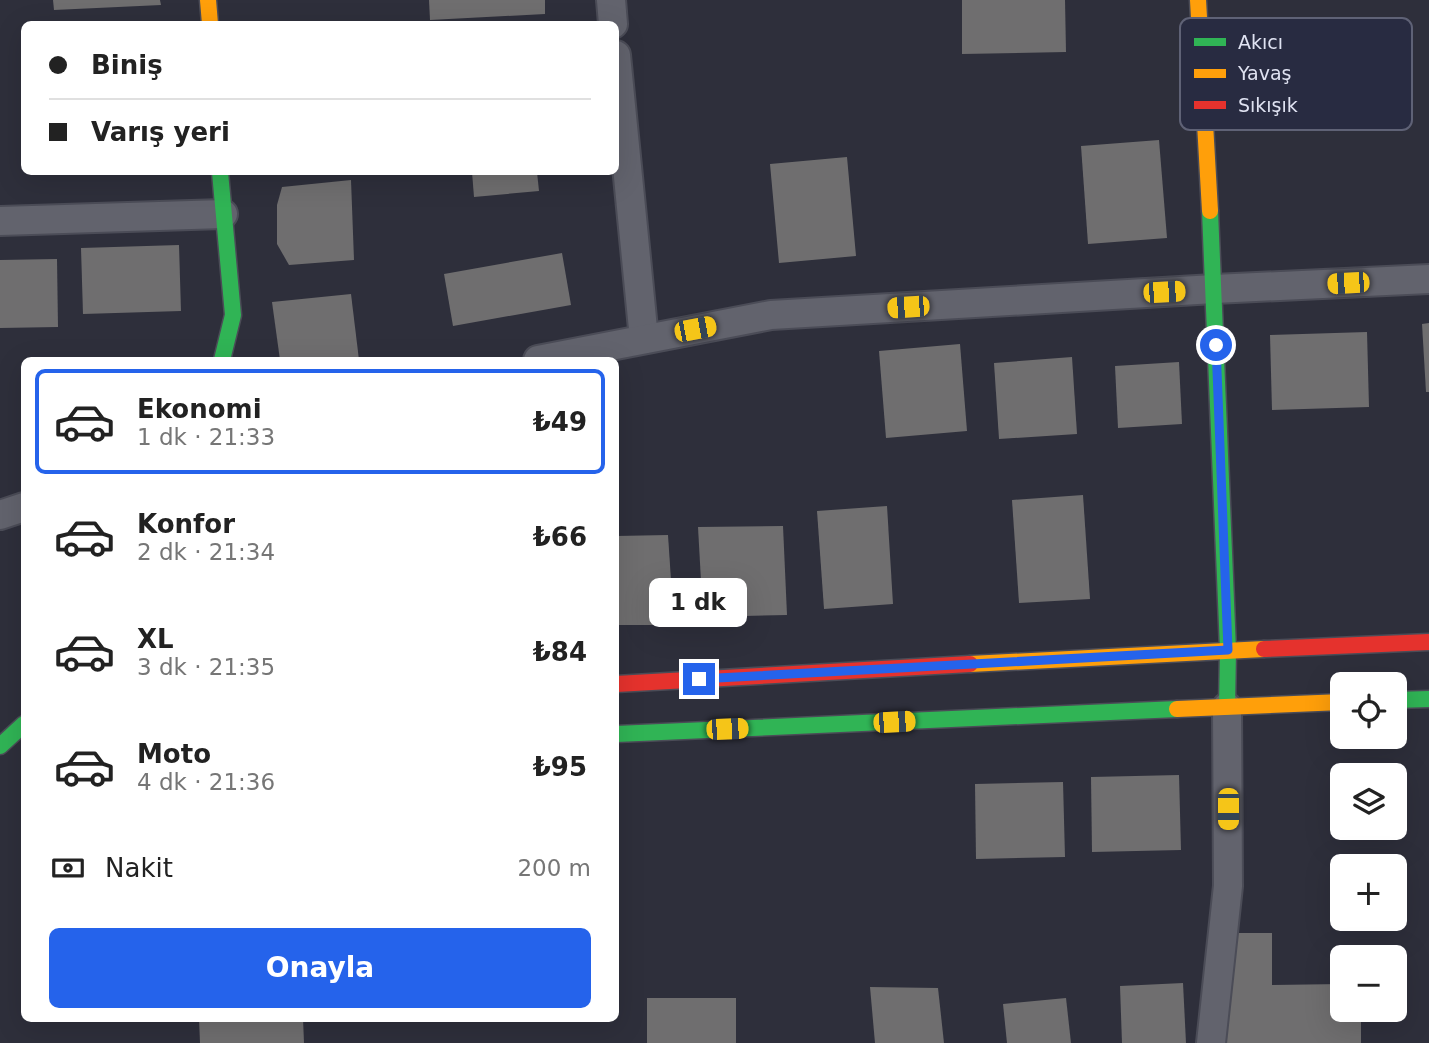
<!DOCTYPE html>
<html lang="tr">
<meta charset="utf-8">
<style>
:root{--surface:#fff;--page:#f6f6f6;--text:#222;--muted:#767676;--line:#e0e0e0;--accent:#2563eb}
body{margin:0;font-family:"DejaVu Sans",sans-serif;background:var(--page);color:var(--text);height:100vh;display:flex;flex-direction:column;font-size:26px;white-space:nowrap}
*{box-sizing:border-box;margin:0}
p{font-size:23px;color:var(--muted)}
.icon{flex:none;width:38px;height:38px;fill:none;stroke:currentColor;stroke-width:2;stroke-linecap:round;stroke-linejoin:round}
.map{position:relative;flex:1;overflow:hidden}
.details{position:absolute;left:21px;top:357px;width:598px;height:665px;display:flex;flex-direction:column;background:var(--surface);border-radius:10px;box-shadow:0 7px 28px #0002}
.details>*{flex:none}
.hud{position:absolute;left:21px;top:21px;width:598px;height:154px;border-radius:10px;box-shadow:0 7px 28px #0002;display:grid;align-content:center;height:154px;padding:0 28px;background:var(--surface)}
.tools{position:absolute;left:1330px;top:672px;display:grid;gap:14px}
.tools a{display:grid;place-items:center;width:77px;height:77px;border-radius:10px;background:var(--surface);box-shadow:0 7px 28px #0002;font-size:35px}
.end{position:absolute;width:32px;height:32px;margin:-16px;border:9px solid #2563eb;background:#fff;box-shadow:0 0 0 4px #fff}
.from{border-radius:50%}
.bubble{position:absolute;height:49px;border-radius:10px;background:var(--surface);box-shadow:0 7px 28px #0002;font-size:23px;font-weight:700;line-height:49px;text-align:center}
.car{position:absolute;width:21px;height:42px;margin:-21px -10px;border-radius:9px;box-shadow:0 0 5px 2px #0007;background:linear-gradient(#f5c518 24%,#345 0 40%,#f5c518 0 76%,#345 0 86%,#f5c518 0)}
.hud b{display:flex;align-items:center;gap:24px;height:66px;font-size:26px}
.hud b+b{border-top:2px solid var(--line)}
.hud i{width:18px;height:18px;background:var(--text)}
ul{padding:12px 0 0;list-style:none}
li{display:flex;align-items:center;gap:21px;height:105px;margin:0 14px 10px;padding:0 14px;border:4px solid transparent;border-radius:10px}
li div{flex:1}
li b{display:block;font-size:26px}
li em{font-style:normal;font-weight:700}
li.selected{border-color:var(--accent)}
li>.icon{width:63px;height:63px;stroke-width:1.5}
.pay{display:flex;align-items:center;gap:18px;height:77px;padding:0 28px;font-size:26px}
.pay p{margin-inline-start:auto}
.primary-button{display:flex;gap:14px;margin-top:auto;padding:14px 28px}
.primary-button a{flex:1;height:80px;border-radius:10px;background:var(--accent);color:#fff;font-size:28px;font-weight:700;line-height:80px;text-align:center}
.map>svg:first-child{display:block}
.building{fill:#6f6e6f}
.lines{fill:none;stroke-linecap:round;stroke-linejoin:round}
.street-casing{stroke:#4b4c57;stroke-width:32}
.fast-casing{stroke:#4b4c57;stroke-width:19}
.slow-casing{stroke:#4b4c57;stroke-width:19}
.jam-casing{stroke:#4b4c57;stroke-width:19}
.street{stroke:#62636d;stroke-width:28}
.fast{stroke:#30b455;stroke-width:16}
.slow{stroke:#ff9f0a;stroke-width:16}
.jam{stroke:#e5322d;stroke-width:16}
.route{stroke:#2563eb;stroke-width:9}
.key{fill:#282b41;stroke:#5f6276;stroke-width:2}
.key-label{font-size:19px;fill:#dfe2f1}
</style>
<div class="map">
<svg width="1429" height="1043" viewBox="0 0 1429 1043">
<rect width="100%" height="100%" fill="#2e2f3b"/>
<g class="building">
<path d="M53 0H160L161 5 54 10Z"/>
<path d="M429 0H545V14L430 20Z"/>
<path d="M962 0H1065L1066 52 962 54Z"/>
<path d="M1159 140 1167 238 1088 244 1081 146Z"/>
<path d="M847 157 856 256 779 263 770 164Z"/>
<path d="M472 172H537L539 191 474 197Z"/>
<path d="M351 180 354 260 289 265 277 244V205L282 187Z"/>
<path d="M179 245 181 311 83 314 81 248Z"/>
<path d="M562 253 571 305 453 326 444 274Z"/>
<path d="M57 259 58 327 0 328V260Z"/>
<path d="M351 294 359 360H280L272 302Z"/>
<path d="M1429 323V392H1426L1422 324Z"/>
<path d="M1367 332 1369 407 1272 410 1270 335Z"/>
<path d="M960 344 967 431 886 438 879 351Z"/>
<path d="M1072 357 1077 434 999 439 994 363Z"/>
<path d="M1179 362 1182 424 1118 428 1115 366Z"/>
<path d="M1083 495 1090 599 1019 603 1012 500Z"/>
<path d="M887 506 893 604 824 609 817 511Z"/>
<path d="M783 526 787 615 703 617 698 527Z"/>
<path d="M668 535 674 625H616V536Z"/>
<path d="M1179 775 1181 850 1092 852 1091 777Z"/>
<path d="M1063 782 1065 857 976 859 975 784Z"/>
<path d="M1226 933H1272V985L1342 984V1010H1361V1043H1226Z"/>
<path d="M1183 983 1186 1043H1122L1120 986Z"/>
<path d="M870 987 938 988 944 1043H875Z"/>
<rect x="647" y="998" width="89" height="45"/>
<path d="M1066 998 1071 1043H1007L1003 1004Z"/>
<path d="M199 1018H303L304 1043H200Z"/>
</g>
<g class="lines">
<g class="street-casing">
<g id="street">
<path d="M611 0 613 24"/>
<path d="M616 55 644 339"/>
<path d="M0 221 223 214"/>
<path d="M538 360 771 315 1214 289 1429 279"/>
<path d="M0 515 24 507"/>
<path d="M1211 1043 1228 886 1227 707"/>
</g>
</g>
<g class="fast-casing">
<g id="fast">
<path d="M220 172 233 315 222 360"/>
<path d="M1210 211 1228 650 1227 707"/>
<path d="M1395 700 1429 699"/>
<path d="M616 734 1177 709"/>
<path d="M0 746 24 724"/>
</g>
</g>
<g class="slow-casing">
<g id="slow">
<path d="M208 0 210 24"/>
<path d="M1198 0 1210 211"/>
<path d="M970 664 1264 649"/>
<path d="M1177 709 1342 702"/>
</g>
</g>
<g class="jam-casing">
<g id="jam">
<path d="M1264 649 1429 642"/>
<path d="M616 684 970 664"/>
</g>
</g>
<use href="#street" class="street"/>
<use href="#fast" class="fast"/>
<use href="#slow" class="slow"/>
<use href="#jam" class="jam"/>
</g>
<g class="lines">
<path class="route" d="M699 679 1228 650 1216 345"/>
</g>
<rect x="1180" y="18" width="232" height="112" rx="10" class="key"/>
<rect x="1194" y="38" width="32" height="8" fill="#30b455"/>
<rect x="1194" y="69" width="32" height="9" fill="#ff9f0a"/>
<rect x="1194" y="101" width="32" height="8" fill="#e5322d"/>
<g class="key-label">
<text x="1238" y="49">Akıcı</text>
<text x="1238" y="80">Yavaş</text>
<text x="1238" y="112">Sıkışık</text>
</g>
</svg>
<div class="tools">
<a><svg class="icon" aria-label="locate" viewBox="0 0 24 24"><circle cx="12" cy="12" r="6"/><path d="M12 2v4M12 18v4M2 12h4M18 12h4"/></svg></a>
<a><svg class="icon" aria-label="layers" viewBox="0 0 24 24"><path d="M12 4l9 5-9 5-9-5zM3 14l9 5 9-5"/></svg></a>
<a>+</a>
<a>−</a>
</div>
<i class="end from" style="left:1216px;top:345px"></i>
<i class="end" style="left:699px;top:679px"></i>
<div class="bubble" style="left:649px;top:578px;width:98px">1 dk</div>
<i class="car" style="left:1348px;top:283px;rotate:267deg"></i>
<i class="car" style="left:1164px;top:292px;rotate:87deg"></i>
<i class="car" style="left:908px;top:307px;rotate:266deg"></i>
<i class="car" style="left:695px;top:329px;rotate:79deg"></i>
<i class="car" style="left:894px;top:722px;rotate:87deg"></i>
<i class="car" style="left:727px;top:729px;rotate:88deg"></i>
<i class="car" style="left:1228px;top:809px;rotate:180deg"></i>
<div class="hud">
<b><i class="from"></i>Biniş</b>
<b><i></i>Varış yeri</b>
</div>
<section class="details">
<ul>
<li class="selected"><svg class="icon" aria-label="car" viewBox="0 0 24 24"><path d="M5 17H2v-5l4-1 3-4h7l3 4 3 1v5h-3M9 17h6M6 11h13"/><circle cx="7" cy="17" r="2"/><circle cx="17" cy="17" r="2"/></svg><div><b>Ekonomi</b><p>1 dk · 21:33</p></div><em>₺49</em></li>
<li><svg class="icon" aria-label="car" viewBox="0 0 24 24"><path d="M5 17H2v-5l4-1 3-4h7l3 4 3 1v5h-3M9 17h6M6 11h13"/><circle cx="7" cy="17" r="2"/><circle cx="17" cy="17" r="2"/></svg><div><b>Konfor</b><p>2 dk · 21:34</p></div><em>₺66</em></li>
<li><svg class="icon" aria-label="car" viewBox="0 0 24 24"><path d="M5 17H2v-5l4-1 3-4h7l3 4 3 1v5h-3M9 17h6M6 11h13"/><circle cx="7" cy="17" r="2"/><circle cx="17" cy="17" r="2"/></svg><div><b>XL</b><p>3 dk · 21:35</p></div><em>₺84</em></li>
<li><svg class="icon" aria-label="car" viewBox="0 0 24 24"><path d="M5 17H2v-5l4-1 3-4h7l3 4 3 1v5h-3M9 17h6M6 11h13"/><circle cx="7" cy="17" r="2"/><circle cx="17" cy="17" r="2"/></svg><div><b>Moto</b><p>4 dk · 21:36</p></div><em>₺95</em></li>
</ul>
<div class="pay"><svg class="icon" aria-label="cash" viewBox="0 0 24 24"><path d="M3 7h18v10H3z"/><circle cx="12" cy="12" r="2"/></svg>Nakit<p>200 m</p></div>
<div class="primary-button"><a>Onayla</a></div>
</section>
</div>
